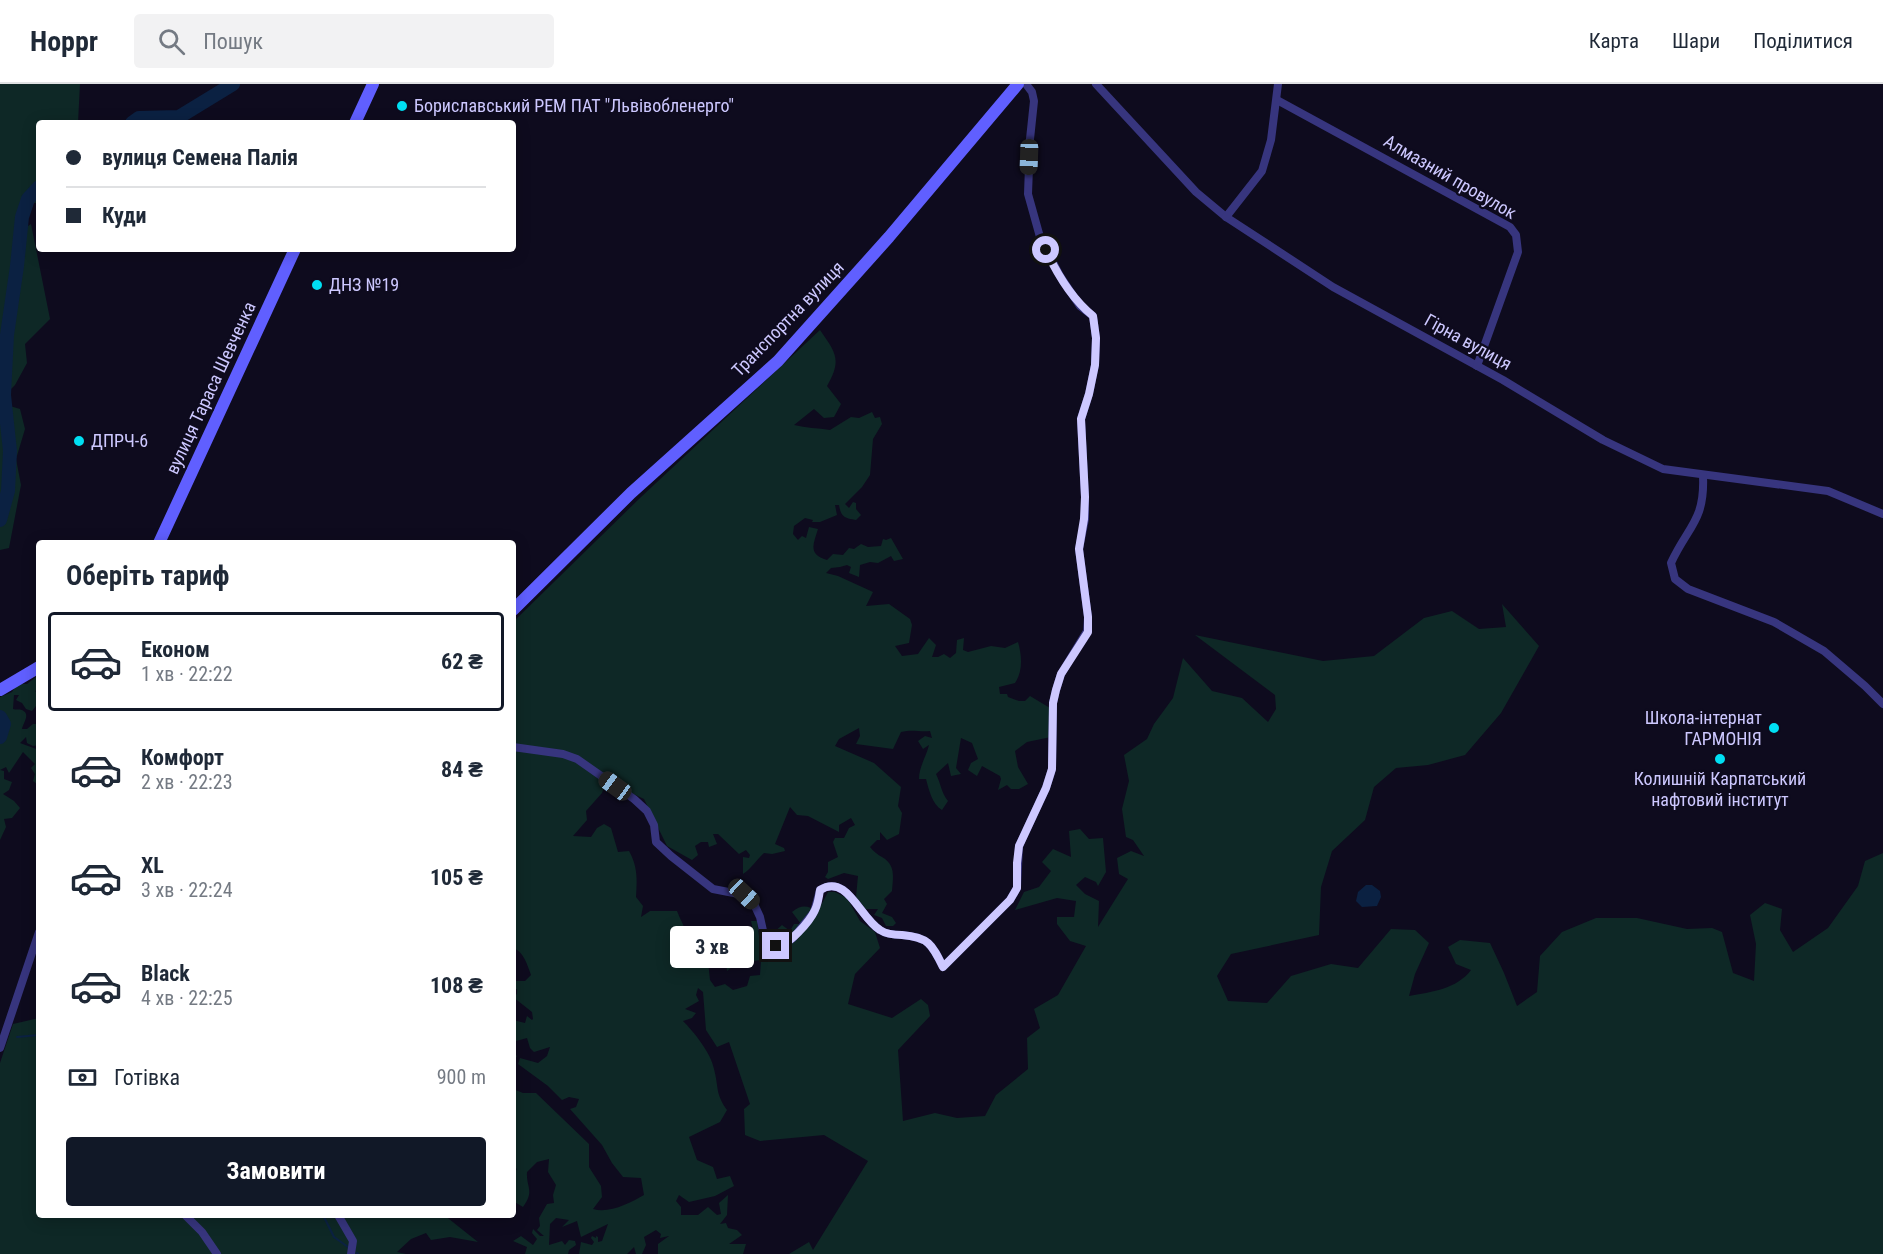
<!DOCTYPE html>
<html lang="uk">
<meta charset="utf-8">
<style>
:root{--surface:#fff;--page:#f2f2f3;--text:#1f2937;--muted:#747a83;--line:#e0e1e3;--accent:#111827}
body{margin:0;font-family:"Roboto Condensed",sans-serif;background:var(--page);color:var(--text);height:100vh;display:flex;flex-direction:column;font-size:22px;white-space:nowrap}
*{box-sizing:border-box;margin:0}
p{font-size:20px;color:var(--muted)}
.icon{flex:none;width:33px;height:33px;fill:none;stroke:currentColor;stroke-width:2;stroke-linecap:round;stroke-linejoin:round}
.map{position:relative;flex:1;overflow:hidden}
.side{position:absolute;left:36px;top:456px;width:480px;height:678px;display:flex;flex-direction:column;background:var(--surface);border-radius:6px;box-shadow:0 3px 15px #0003}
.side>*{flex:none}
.banner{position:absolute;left:36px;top:36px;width:480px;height:132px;border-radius:6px;box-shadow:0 3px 15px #0003;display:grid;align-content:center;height:132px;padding:0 30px;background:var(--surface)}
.end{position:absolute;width:27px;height:27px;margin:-14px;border:8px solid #cdc8ff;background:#111;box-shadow:0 0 0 3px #111}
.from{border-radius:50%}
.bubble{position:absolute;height:42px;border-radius:6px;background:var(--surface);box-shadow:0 3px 15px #0003;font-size:20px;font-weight:700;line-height:42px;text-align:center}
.car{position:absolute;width:18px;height:36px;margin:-18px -9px;border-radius:8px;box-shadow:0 0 4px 2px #0007;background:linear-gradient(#222 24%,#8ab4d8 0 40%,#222 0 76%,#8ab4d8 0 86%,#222 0)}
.banner b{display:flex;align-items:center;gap:21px;height:57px;font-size:22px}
.banner b+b{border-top:2px solid var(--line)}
.banner i{width:15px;height:15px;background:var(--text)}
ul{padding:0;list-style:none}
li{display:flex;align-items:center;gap:18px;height:99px;margin:0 12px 9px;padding:0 18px;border:3px solid transparent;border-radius:6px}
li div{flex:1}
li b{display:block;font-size:22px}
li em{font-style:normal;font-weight:700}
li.selected{border-color:var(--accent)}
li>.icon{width:54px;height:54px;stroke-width:1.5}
h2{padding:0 30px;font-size:27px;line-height:72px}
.pay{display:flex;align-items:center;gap:15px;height:66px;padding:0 30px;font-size:22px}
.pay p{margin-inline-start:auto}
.action{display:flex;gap:12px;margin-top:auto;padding:12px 30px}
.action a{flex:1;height:69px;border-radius:6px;background:var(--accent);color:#fff;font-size:24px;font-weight:700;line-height:69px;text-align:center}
header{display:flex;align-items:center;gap:36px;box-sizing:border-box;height:84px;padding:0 30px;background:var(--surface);border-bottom:2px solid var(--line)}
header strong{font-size:28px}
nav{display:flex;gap:33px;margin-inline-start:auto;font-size:21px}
.search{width:420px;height:54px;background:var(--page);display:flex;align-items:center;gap:15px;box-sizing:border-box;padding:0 21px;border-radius:6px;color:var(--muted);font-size:22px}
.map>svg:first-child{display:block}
.green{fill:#0e2826}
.water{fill:#0b2142}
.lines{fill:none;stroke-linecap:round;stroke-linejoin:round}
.stream{stroke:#0b2142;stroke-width:2}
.river{stroke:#0b2142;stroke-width:14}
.street{stroke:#37357e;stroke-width:8}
.secondary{stroke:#605fff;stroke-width:12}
.route{stroke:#cdc8ff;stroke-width:8}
.poi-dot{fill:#00dff3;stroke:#0e0b1e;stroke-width:2}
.labels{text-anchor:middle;stroke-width:4.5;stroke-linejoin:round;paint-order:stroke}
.poi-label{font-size:18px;fill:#cdc8ff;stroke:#0e0b1e;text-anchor:start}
.street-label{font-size:18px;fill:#cdc8ff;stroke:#0e0b1e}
</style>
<header>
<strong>Hoppr</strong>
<div class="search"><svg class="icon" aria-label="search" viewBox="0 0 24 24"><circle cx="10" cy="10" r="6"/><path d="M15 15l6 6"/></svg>Пошук</div>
<nav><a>Карта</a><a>Шари</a><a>Поділитися</a></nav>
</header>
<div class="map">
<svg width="1883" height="1170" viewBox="0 0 1883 1170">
<rect width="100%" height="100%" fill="#0e0b1e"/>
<g class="green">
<path d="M0 0H80L78 39H39V119H34L17 132 22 146 31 140 50 235 25 260 27 279 15 301 0 316Z"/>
<path d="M820 246C836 269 842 276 827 302L841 320 834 333 824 334 814 325 794 341C806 344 818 344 830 346L851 333 859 334 872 328 875 334 880 333 882 340 873 355 870 391 862 403 845 420 849 424 853 418 856 419V425L861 431 856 436C844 434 841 433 839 421H835L837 431 820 438H812L813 436 805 434 794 442 793 450 798 456 802 452 806 454 809 443 818 445C813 461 808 470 827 476L833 470 843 471 849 464 854 465 861 460 868 463 881 462 883 455 886 456 891 454 903 475 894 477 891 472 878 479 870 478 860 481 859 493 849 489 851 483 847 481 840 483 831 484 826 489 838 492 873 508 866 522 889 520 910 535 912 541 909 559 895 562 902 572 918 570 929 554 936 561 932 573H938L944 570 950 574 956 569 957 556 964 554 963 566 968 568 991 562 1005 564 1018 558C1022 572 1023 587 1015 599L999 603 1000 610H1007L1008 613 1019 617H1025L1030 612 1050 624 1051 653 1027 658 1015 667 1018 683 1028 700 1019 705H1011L1007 701 998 706 1001 695 1000 692 982 682 977 692 968 686 971 679 978 675 972 659 961 654 956 684 961 690 951 692 948 679 936 690C941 700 941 708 948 717L942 726C932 720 929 706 926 695H919C919 683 926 673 929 661L923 665 918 657 925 652 932 654 930 647C919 648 912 645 901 648L893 665 856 660 860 652 859 644 839 655 835 662 874 679 901 703 898 722 902 729 899 750 887 756 880 748V756H877L870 763C874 768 877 770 882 773 896 781 893 793 892 807L884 815 887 820 882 829 892 833 896 839 893 842H886L882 834 874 831 878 825H866L856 813 858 792 844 789 828 795 825 793 828 788V778L838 773 833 758 835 754H844L849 744 855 741 851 734 839 741V748L808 732 797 731 790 723 775 760 784 764 785 767 772 770 764 769C756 776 752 784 743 790V773L749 774 750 771 746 766 739 770 718 750H713L717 760 709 763 708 758H701L695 762 698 771 692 776 667 762 644 715 627 707 608 693 602 709 586 727 587 736 573 752 591 753 597 744 604 740 611 744 618 768 629 767C638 783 637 796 636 813L643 822 641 833 650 827H677C683 843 690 846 682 864H699L704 872 713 868 715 870 708 877 710 896 715 903 725 900 733 906 747 902 750 892 760 891 761 876 737 879 727 887 726 878 731 877 733 874 718 860 716 844 729 846V859L746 861V853L754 850 751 837H757L759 852 769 862 773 849 782 841 790 847 794 840H801L792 828C802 820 807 822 818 827L828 808H835L847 814 860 837 875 848 880 864 855 890 848 920 892 934 921 915 928 921 930 932 898 966 903 1037 935 1029 957 1034 985 1032 996 1011 1028 985 1027 954 1040 944 1034 925 1058 911 1086 862 1070 857 1057 840V833H1074L1076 817 1057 814 1015 826 1024 808 1039 803 1051 787 1042 778 1053 765 1071 773 1069 747 1080 745 1089 755 1103 754 1106 788 1098 802 1096 798 1085 793 1076 801 1085 810 1099 817 1098 843 1128 795 1119 790 1117 774 1131 767 1144 772 1133 756 1126 753 1122 725 1129 697 1124 671 1147 655 1154 640 1173 614 1183 574 1212 607 1242 614 1268 638 1276 625 1275 611 1195 551 1323 577 1374 572 1424 534 1452 527 1479 545 1506 543 1502 520 1539 562 1501 629 1465 671 1428 681 1396 684 1374 703 1365 736 1332 767 1321 803 1319 851 1231 870 1217 892 1228 917 1267 919 1291 892 1331 880 1358 884 1391 845 1415 846 1429 859 1415 890 1409 912C1431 908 1457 905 1471 886L1456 880 1448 863 1460 856 1490 859 1504 889 1517 922 1537 908 1540 872 1562 848 1596 834H1637L1687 845 1712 844 1722 848 1733 889 1754 897 1756 860 1750 831 1765 819 1782 825 1780 846 1793 868 1828 844 1858 802 1865 777 1883 769V1170H789L809 1158 813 1166 868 1077 824 1051 760 1057 745 1051 744 1025 750 1020 729 958 717 963 706 946 703 908 698 904 696 911 699 917 685 925 696 929 692 934 683 937C694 948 711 969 714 985 719 1004 715 1009 727 1026L720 1038 689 1053 697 1076 713 1083 717 1095 730 1092 734 1102 715 1112 689 1118 679 1111 676 1117 681 1123V1131H698L708 1123 717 1131 721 1130 719 1119 728 1111 727 1131 720 1140 726 1139 728 1144 737 1146 742 1151 729 1160H746L743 1170H658V1160L669 1152 660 1154 661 1150 656 1146 644 1153 646 1161 642 1170H636L634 1163 627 1170H579L581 1158 592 1161 594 1158 591 1154 592 1152 596 1154V1152L598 1153V1158L602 1157 608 1140 581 1153 577 1137 562 1143 569 1136 556 1134 550 1140 549 1161 562 1157 565 1161 569 1156 575 1157 576 1161 569 1166 568 1170H525L527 1163 513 1157 521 1152 533 1161 537 1155 532 1149 533 1145 540 1152H544L537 1146 540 1142 539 1134 547 1120 554 1119 553 1111 556 1101 548 1088 549 1075 537 1078 527 1088C526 1104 535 1106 523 1123L513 1117V1091L517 1085 513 1082V1005L523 1009H536L589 1060V1083L601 1102 602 1113 593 1125C609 1130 630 1119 644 1111L641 1094 623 1093 612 1079 602 1061 570 1025 576 1023 579 1015 569 1013 562 1016 548 1002 518 980 520 974 538 979 547 972 550 963 534 968 530 964 527 954 516 957 514 966 517 973 513 974V936L525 939 527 932 532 936 533 935 532 928 513 913 517 910V905H513L515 890 516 897H525L531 891C527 880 524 868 513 864V538L641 413Z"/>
<path d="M0 319 20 325 25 345 16 375 21 401 9 464 0 466Z"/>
<path d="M36 593 39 605 35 607 39 611V623L36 622 32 627 26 625 22 619 16 616 19 611H14L13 625C16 626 19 625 22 626 31 630 23 639 22 645H27L33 640H39V661L33 662 27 659 26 653 20 659 39 666V698L37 700 33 697 35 690 31 684 35 680 23 668 9 689 6 683 0 686V613L12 608 17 600H27Z"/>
<path d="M0 686 4 687V695L12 698 9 706 3 710 14 717 20 724 12 734 4 735 6 743 0 756Z"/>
<path d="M39 934V1131H444L478 1158 450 1153 431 1156 426 1149 411 1155 397 1168 406 1170H0V979L13 940Z"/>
</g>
<path class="water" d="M1366 801H1372L1380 807 1381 813 1377 822 1362 823 1356 817 1358 808Z"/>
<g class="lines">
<g class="stream">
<path d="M17 953 39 951"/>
<path d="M323 1131 334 1153 348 1163"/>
<path d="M357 1169 358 1170"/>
</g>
<g class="river">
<path d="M132 39 139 34 179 33 233 0"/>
<path d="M0 436 8 407 10 367 4 311 7 251 17 182 22 133 28 115 39 103"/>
<path d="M0 633 4 640 0 653"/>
</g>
<g class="street">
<path d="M1096 0 1196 108 1226 133 1333 203 1503 296 1603 356 1663 385 1828 407 1883 430"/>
<path d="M1277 16 1510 143 1516 151 1518 168 1477 282"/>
<path d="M1226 133 1262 87 1271 56 1278 0"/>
<path d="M1703 392C1705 437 1688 442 1671 479L1675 495 1688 505 1774 538 1824 567 1865 602 1883 620"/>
<path d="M513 663 563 670 577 675 634 715 647 727 654 741 656 758 671 772 713 805 744 811 754 820 760 833 764 851 769 858 782 862 793 854 814 828 820 806C847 789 860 834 880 846 886 850 894 851 902 851 928 853 932 860 943 883L1010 816 1017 804 1019 762 1046 704 1052 685 1053 619 1056 606 1061 590 1087 547 1088 533 1079 465 1085 435V413L1081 335 1089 310 1095 281 1096 254 1093 232 1080 222 1060 192 1040 153 1028 110 1030 55 1034 17 1032 8 1026 0"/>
<path d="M0 964 39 848"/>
<path d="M185 1131 202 1148 217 1170"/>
<path d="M338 1131 353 1157 351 1170"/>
</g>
<g class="secondary">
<path d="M355 39 373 0"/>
<path d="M159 459 295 165"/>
<path d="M513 526 631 409 778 277 889 153 1018 0"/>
<path d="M0 606 39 583"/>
</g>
</g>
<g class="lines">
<path class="route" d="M776 862C789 862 810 837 815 826 818 820 819 813 820 806 847 789 860 834 880 846 886 850 894 851 902 851 928 853 932 860 943 883L1010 816 1017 804V779L1019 762 1046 704 1052 685 1053 619 1056 606 1061 590 1088 548V533L1079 465 1084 435 1085 413 1081 335 1089 310 1095 281 1096 254 1093 232C1072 215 1057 190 1046 166"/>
</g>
<g class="poi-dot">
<circle cx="402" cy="22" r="6"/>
<circle cx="317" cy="201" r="6"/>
<circle cx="79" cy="357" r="6"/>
<circle cx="1774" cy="644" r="6"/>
<circle cx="1720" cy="675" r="6"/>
</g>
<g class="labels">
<g class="poi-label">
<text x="414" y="28">Бориславський РЕМ ПАТ "Львівобленерго"</text>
<text x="329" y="207">ДНЗ №19</text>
<text x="91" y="363">ДПРЧ-6</text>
<text x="1762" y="640" text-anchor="end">Школа-інтернат<tspan x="1762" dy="21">ГАРМОНІЯ</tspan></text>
<text x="1720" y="701" text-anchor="middle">Колишній Карпатський<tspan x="1720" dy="21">нафтовий інститут</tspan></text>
</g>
<g class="street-label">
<text transform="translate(1450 93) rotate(30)" y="6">Алмазний провулок</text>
<text transform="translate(788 235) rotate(-46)" y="6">Транспортна вулиця</text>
<text transform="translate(1468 258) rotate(29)" y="6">Гірна вулиця</text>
<text transform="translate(211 304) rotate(-65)" y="6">вулиця Тараса Шевченка</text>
</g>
</g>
</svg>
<i class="end from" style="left:1046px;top:166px"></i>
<i class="end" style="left:776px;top:862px"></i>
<div class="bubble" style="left:670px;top:842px;width:84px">3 хв</div>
<i class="car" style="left:1029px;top:73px;rotate:182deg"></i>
<i class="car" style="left:615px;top:702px;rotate:306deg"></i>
<i class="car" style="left:744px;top:810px;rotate:133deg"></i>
<div class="banner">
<b><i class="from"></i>вулиця Семена Палія</b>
<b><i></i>Куди</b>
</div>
<section class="side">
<h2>Оберіть тариф</h2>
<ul>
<li class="selected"><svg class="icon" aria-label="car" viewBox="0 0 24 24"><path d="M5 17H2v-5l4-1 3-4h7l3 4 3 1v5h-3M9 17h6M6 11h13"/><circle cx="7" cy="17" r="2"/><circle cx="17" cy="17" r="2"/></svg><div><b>Економ</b><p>1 хв · 22:22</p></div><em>62 ₴</em></li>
<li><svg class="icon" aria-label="car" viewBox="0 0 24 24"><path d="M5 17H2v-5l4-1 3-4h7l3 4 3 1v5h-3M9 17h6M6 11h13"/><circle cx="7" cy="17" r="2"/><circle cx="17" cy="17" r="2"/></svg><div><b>Комфорт</b><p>2 хв · 22:23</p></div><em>84 ₴</em></li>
<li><svg class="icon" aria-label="car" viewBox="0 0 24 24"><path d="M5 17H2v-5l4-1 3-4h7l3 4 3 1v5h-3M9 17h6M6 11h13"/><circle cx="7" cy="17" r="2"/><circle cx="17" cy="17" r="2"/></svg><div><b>XL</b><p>3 хв · 22:24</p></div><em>105 ₴</em></li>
<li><svg class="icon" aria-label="car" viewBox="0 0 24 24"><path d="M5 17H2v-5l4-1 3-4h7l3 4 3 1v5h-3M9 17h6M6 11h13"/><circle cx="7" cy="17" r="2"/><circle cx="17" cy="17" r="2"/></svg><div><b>Black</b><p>4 хв · 22:25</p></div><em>108 ₴</em></li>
</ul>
<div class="pay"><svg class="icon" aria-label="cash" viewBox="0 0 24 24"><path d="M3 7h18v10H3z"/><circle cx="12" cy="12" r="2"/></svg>Готівка<p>900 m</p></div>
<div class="action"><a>Замовити</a></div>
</section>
</div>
